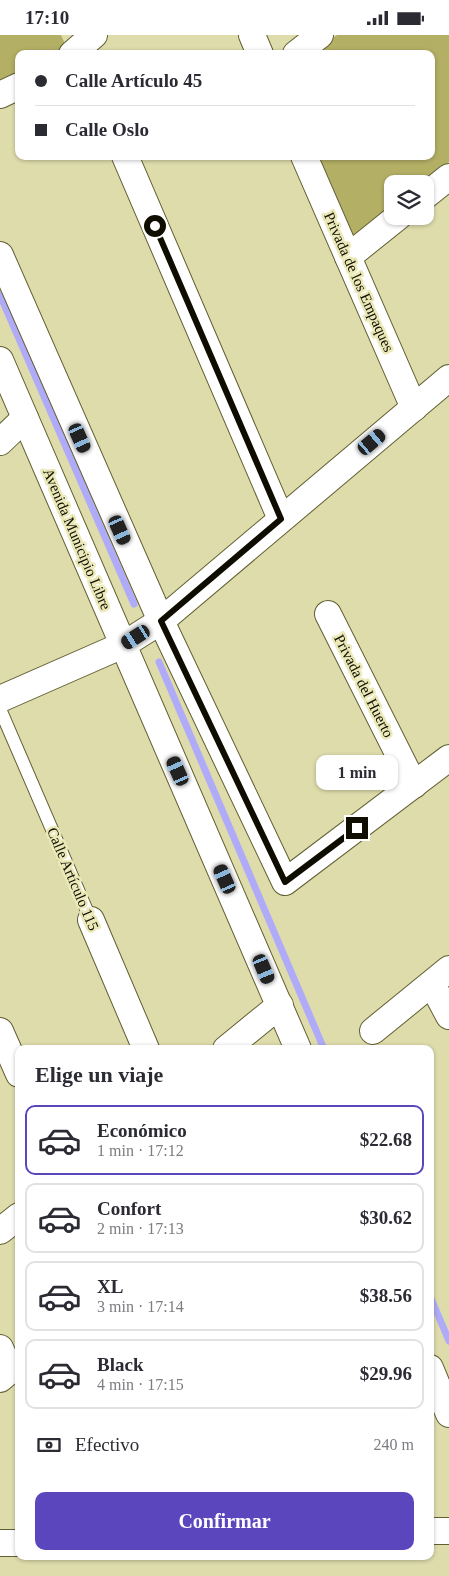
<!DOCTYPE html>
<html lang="es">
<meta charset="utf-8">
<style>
:root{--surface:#fff;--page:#f7f7f7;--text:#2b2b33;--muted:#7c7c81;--line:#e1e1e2;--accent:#5b46be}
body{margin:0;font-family:"Times New Roman",serif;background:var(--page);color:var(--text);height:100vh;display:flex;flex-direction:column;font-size:19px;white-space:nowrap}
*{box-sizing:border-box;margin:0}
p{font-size:16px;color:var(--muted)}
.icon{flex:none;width:28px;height:28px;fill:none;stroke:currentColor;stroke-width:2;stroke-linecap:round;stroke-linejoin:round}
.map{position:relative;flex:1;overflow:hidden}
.panel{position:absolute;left:15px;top:1010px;width:419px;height:515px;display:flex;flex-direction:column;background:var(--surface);border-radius:10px;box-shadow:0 1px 4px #0004}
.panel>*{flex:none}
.guide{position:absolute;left:15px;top:15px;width:420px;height:110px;border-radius:10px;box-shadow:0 1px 4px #0004;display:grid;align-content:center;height:110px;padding:0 20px;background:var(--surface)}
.buttons{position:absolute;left:384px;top:140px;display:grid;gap:10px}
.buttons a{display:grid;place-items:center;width:50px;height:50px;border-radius:10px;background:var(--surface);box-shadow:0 1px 4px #0004;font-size:25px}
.end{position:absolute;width:22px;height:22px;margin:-11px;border:6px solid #0e0d00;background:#fff;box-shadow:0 0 0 2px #fff}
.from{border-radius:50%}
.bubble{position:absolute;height:35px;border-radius:10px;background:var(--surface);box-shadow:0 1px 4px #0004;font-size:16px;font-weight:800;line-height:35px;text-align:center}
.car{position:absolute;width:15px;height:30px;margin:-15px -8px;border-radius:6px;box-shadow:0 0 4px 1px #0007;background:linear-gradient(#222 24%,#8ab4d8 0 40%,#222 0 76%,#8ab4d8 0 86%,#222 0)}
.guide b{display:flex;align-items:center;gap:18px;height:48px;font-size:19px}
.guide b+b{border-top:1px solid var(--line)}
.guide i{width:12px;height:12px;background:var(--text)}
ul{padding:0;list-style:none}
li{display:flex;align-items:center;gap:15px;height:70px;margin:0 10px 8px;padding:0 10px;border:2px solid var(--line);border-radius:10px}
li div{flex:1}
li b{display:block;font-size:19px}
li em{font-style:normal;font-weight:800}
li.active{border-color:var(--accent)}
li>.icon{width:45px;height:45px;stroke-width:1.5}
h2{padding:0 20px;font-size:22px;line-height:60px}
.pay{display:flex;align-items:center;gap:12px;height:55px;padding:0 20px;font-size:19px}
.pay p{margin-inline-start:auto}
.button{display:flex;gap:10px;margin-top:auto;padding:10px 20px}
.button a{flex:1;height:58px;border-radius:10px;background:var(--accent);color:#fff;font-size:20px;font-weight:800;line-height:58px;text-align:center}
.status{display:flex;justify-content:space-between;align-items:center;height:35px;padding:0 25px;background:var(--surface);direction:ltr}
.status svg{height:14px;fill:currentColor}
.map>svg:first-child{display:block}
.green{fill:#b3af65}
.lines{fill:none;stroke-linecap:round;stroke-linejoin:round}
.stream{stroke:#afabf9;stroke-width:7}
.service-casing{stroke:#615e32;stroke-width:14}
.minor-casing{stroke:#615e32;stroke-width:28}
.service{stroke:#fff;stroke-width:12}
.minor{stroke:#fff;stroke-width:26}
.route{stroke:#0e0d00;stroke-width:6}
.labels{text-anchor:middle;stroke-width:5;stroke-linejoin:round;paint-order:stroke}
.street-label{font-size:15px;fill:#0e0d00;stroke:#ebe9b8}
</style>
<div class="status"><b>17:10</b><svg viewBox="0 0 49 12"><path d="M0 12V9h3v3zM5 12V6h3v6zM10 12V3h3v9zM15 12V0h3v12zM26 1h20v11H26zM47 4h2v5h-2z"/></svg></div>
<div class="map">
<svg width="449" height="1541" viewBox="0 0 449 1541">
<rect width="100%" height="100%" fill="#dedcab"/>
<g class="green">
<path d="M0 0H61L67 13 59 19H19V45L0 52Z"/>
<path d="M337 0H449V127L420 149H392V170L344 207 308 121H431V19H313Z"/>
</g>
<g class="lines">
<g class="stream">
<path d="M0 260 134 569"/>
<path d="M159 627 324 1014"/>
<path d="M430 1261 449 1306"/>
</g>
<g class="service-casing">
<path id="service" d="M0 674 91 885"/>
</g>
<g class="minor-casing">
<g id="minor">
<path d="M252 0 260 19"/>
<path d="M72 19 94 0"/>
<path d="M296 19 320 0"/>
<path d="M0 60 19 51"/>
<path d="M125 121 281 484"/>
<path d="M304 121 414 373"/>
<path d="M425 161 449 142"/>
<path d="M0 220 161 586 285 847 449 723"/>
<path d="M348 222 399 181"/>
<path d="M0 325 298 1014"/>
<path d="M0 407 25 383"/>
<path d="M328 579 414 750"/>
<path d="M0 664 123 610 161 586 449 343"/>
<path d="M91 885 146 1014"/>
<path d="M432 949 449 981"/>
<path d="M0 996 19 1039"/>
<path d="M373 996 449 934"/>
<path d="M226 1014 280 970"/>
<path d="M0 1196 19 1181"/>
<path d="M0 1313 10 1335"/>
<path d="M430 1333 449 1379"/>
<path d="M0 1344 19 1328"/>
<path d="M430 1496H449"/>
<path d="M0 1508H19"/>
</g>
</g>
<use href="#service" class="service"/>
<use href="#minor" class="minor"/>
</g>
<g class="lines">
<path class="route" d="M155 191 281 484 161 586 285 847 357 793"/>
</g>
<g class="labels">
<g class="street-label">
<text transform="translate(359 247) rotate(66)" y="5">Privada de los Empaques</text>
<text transform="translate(77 504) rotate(67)" y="5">Avenida Municipio Libre</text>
<text transform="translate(364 651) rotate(63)" y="5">Privada del Huerto</text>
<text transform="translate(73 844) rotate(67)" y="5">Calle Artículo 115</text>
</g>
</g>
</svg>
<div class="buttons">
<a><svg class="icon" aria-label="layers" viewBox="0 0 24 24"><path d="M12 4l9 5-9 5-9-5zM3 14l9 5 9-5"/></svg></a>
</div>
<i class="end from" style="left:155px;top:191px"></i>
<i class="end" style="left:357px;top:793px"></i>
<div class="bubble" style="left:316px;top:720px;width:82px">1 min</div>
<i class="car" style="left:80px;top:403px;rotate:156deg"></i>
<i class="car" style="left:372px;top:407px;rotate:50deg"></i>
<i class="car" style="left:120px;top:495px;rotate:156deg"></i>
<i class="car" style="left:136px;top:602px;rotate:238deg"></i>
<i class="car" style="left:178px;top:736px;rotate:336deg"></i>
<i class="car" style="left:225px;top:844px;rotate:336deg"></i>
<i class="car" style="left:264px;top:934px;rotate:157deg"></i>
<div class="guide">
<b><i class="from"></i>Calle Artículo 45</b>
<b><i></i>Calle Oslo</b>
</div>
<section class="panel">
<h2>Elige un viaje</h2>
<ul>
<li class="active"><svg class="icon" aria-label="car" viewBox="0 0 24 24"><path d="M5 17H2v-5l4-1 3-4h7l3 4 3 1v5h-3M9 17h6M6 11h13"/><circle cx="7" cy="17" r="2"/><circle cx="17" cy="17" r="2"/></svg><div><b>Económico</b><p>1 min · 17:12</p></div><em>$22.68</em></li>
<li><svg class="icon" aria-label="car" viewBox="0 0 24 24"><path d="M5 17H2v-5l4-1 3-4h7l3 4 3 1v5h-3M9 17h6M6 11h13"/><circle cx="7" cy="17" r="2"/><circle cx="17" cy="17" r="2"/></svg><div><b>Confort</b><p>2 min · 17:13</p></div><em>$30.62</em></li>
<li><svg class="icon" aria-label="car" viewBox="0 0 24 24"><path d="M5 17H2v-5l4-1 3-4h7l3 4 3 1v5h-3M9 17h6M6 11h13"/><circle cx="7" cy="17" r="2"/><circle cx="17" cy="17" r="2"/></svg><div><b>XL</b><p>3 min · 17:14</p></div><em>$38.56</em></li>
<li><svg class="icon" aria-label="car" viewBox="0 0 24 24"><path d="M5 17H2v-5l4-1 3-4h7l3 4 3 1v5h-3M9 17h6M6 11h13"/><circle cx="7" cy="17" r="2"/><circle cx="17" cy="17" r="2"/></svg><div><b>Black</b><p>4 min · 17:15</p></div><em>$29.96</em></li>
</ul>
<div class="pay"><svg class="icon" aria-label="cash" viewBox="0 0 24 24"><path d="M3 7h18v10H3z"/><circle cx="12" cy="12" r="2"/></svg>Efectivo<p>240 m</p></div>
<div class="button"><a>Confirmar</a></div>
</section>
</div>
